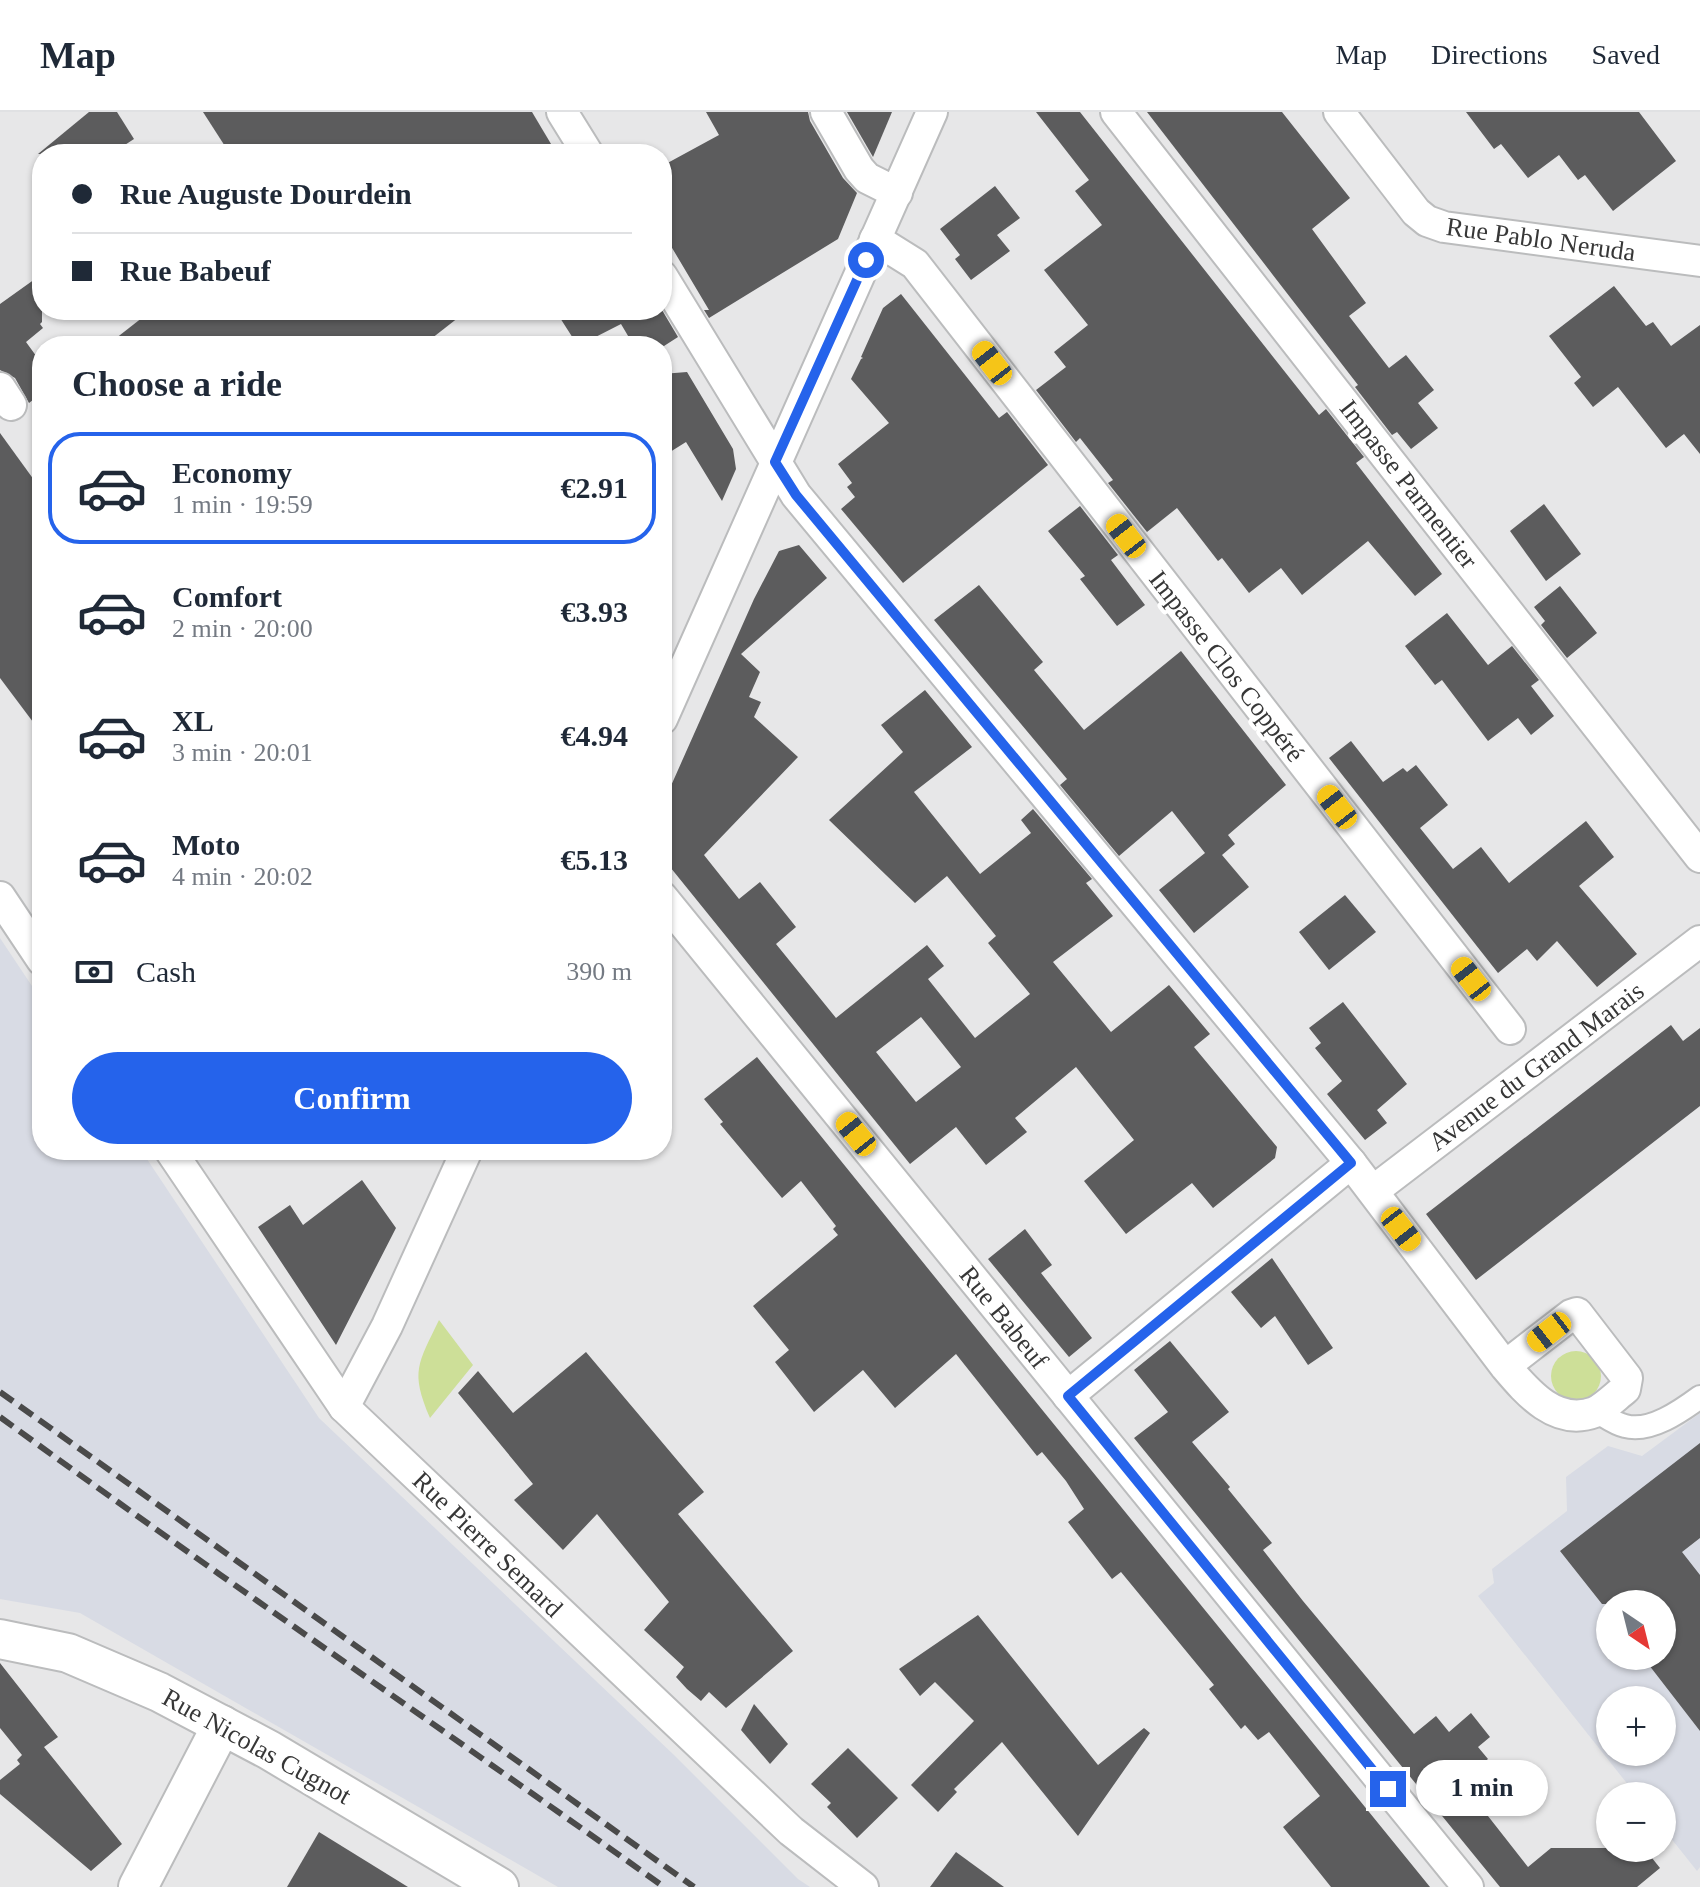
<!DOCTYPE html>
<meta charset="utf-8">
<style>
:root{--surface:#fff;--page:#f6f6f7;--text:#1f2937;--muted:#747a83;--line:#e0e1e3;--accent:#2563eb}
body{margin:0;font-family:Georgia,serif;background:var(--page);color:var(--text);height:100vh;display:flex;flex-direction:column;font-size:30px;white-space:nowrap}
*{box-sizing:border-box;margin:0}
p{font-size:26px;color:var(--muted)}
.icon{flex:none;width:44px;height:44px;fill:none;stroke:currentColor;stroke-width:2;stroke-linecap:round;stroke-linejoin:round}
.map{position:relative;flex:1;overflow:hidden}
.drawer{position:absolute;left:32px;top:224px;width:640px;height:824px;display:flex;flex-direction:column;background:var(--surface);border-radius:32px;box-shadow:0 2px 6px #0004}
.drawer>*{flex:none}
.hud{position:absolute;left:32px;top:32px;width:640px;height:176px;border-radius:32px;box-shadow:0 2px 6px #0004;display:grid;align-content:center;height:176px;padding:0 40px;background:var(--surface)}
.needle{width:52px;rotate:145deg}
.fabs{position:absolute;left:1596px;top:1478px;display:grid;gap:16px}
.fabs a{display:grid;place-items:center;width:80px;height:80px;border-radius:50%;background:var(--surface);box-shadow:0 2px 6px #0004;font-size:40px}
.end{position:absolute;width:36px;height:36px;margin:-18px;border:10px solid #2563eb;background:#fff;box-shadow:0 0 0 4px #fff}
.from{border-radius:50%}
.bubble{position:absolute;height:56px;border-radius:28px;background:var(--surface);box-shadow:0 2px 6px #0004;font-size:26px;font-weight:600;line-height:56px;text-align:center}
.car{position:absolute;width:24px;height:48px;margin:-24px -12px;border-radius:10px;box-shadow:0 0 6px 2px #0007;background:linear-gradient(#f5c518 24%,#345 0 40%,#f5c518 0 76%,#345 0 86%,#f5c518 0)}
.hud b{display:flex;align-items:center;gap:28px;height:76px;font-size:30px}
.hud b+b{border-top:2px solid var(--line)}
.hud i{width:20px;height:20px;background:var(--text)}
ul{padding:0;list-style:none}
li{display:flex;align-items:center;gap:24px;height:112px;margin:0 16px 12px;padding:0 24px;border:4px solid transparent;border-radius:32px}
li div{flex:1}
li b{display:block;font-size:30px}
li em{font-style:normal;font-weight:600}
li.current{border-color:var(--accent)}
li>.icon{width:72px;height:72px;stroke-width:1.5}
h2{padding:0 40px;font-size:36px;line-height:96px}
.pay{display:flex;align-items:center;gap:20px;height:88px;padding:0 40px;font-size:30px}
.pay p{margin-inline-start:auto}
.action{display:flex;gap:16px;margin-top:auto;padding:16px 40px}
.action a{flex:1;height:92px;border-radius:48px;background:var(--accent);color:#fff;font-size:32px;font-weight:600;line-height:92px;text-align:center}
header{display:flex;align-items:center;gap:48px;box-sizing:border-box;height:112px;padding:0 40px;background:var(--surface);border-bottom:2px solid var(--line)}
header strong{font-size:38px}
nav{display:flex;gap:44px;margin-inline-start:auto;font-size:28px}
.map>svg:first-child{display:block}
.built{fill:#d8dbe4;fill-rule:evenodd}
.green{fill:#cddf98}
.building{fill:#5c5c5d;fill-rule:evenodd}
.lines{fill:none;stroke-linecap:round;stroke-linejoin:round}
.pedestrian-casing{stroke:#bbbcbd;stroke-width:26}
.minor-casing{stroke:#bbbcbd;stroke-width:34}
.tertiary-casing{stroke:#bbbcbd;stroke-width:42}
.pedestrian{stroke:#fff;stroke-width:22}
.minor{stroke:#fff;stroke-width:30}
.tertiary{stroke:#fff;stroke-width:38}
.rail{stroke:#4a4a4a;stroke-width:6;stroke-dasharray:16 8;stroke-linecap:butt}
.route{stroke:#2563eb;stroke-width:10}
.labels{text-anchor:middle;stroke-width:8;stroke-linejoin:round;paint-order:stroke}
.street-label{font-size:26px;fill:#373737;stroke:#fff}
</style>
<header>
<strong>Map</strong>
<nav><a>Map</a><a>Directions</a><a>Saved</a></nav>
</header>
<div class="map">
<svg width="1700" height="1775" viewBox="0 0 1700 1775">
<rect width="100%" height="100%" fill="#e7e7e8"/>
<g class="built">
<path d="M0 826 42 889V1038H141L319 1306 674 1643 798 1767 810 1775H558L80 1501 0 1487Z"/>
<path d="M1700 1301V1755L1697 1759 1662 1715V1684H1637L1478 1484 1494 1471 1492 1457 1567 1399 1566 1365 1608 1334 1642 1344ZM1610 1492H1662V1544H1610ZM1610 1588H1662V1640H1610Z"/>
</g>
<g class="green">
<path d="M439 1208 473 1253 430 1306C410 1259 418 1252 439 1208Z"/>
<circle cx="1576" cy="1264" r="25"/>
</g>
<g class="building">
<path d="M89 0H117L134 27 111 42H38Z"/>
<path d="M203 0H532L557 42H230Z"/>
<path d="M706 0H808L810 9 843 66 857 81 838 127 709 206 704 198H709L662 119V54L719 23Z"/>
<path d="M847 0H892L873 45Z"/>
<path d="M1036 0H1080L1319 303 1326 297 1364 345 1356 351 1442 462 1415 484 1368 429 1302 483 1281 456 1249 481 1222 446 1218 449 1177 396 1147 420 1108 371 1113 368 1080 326 1076 330 1036 278 1066 255 1054 240 1088 213 1044 158 1102 113 1075 79 1089 68Z"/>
<path d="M1147 0H1282L1350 86 1312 117 1366 191 1349 204 1389 256 1406 243 1434 278 1418 291 1438 316 1411 337 1397 320 1392 323 1355 275 1358 273Z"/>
<path d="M1466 0H1639L1676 49 1613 99 1585 63 1578 68 1559 43 1528 66 1501 32 1494 37Z"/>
<path d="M995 74 1020 106 997 123 1010 139 971 168 955 147 960 143 940 117Z"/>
<path d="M42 162V210L40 212 43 216 26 230 42 252V281L29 291 15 266 0 258V192Z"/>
<path d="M1614 174 1646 214 1653 210 1671 234 1700 213V342L1684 322 1666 336 1618 275 1593 295 1574 271 1581 265 1549 224Z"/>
<path d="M901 182 999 306 1007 300 1048 353 903 471 841 397 855 385 847 375 852 371 838 352 889 311 851 267 861 247 863 246 861 245 883 196Z"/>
<path d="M152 198H468L422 234H106Z"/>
<path d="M555 198H662L678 225 664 234H634L621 212 578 234Z"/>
<path d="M687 260 733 337 736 357 722 389 686 330 662 345V262Z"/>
<path d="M0 321 42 379V622L0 566Z"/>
<path d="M1544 392 1581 442 1546 469 1510 419Z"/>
<path d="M1080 394 1118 443 1111 448 1145 493 1117 514 1080 467 1085 464 1048 419Z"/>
<path d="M799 433 827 466 741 542 760 560 749 585 761 590 754 605 798 645 704 743 739 787 760 770 796 815 776 832 836 906 927 833 944 854 928 867 975 926 1030 882 988 831 996 824 947 764 915 791 829 708 903 640 881 613 925 578 972 635 914 680 980 762 1031 721 1021 708 1033 697 1092 767 1086 771 1113 804 1053 850 1111 920 1169 873 1210 922 1194 935 1277 1035 1275 1046 1213 1096 1192 1071 1126 1122 1084 1069 1134 1028 1076 955 1015 1006 1027 1020 986 1053 956 1015 910 1052 662 745V694L754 487 779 439ZM921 905 961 955 916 990 876 940Z"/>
<path d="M979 473 1043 550 1034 558 1084 618 1181 539 1286 673 1228 723 1235 732 1222 743 1249 775 1194 821 1159 778 1205 741 1172 699 1119 744 1060 673 1067 667 934 508Z"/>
<path d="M1560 474 1597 521 1567 546 1541 513 1545 509 1534 495Z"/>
<path d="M1447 501 1488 553 1512 534 1539 568 1531 574 1554 604 1531 623 1518 606 1488 629 1442 568 1435 573 1405 534Z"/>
<path d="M1351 629 1383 670 1403 656 1407 660 1416 653 1448 693 1420 716 1453 757 1481 735 1509 771 1586 709 1614 745 1579 774 1637 842 1597 875 1557 829 1537 849 1527 837 1498 861 1329 646Z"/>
<path d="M1345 783 1376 820 1329 858 1299 820Z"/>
<path d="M1343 890 1407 972 1377 998 1387 1011 1365 1028 1327 982 1342 969 1315 936 1321 931 1309 916Z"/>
<path d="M1671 913 1683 929 1700 916V994L1476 1168 1426 1102Z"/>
<path d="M757 945 1048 1305 1430 1775H1331L1283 1715 1320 1684 1269 1620 1258 1628 1245 1613 1241 1617 1209 1577 1214 1573 1121 1460 1112 1467 1068 1410 1084 1397 1066 1369 1042 1340 1037 1344 956 1242 895 1296 863 1258 814 1300 775 1250 789 1238 753 1194 838 1123 833 1117 836 1114 801 1069 782 1086 720 1012 723 1010 704 987Z"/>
<path d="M362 1068 396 1116 336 1233 258 1115 290 1093 303 1113Z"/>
<path d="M1025 1117 1052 1153 1041 1161 1092 1226 1069 1245 988 1147Z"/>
<path d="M1272 1146 1333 1236 1308 1253 1275 1204 1261 1216 1231 1180Z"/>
<path d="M1170 1229 1229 1300 1192 1330 1230 1375 1228 1377 1272 1431 1263 1438 1303 1489 1414 1622 1436 1604 1449 1620 1471 1601 1490 1625 1478 1635 1488 1647 1465 1666 1482 1686 1477 1690 1528 1755 1551 1736H1644L1660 1756 1637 1775H1500L1134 1326 1168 1300 1134 1258Z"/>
<path d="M586 1240 704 1380 678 1402 793 1539 726 1596 709 1580 701 1589 687 1577 676 1565 684 1555 644 1518 669 1490 597 1402 563 1438 514 1388 533 1372 458 1281 478 1259 513 1301Z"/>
<path d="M1700 1331V1426L1682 1440 1700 1463V1619L1642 1544H1662V1492H1602L1560 1439Z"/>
<path d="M978 1503 1098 1653 1144 1616 1150 1621 1078 1724 1002 1630 954 1677 957 1680 938 1700 911 1673 974 1609 935 1570 920 1584 899 1557Z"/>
<path d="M0 1551 58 1625 44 1635 122 1732 91 1759 0 1682V1668L20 1652 17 1648 22 1643 0 1616Z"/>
<path d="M754 1592 788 1632 770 1652 741 1618Z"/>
<path d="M848 1636 898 1686 857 1726 827 1695 831 1691 811 1672Z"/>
<path d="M319 1720 408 1775H287Z"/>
<path d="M956 1740 1004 1775H930Z"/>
</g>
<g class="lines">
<g class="pedestrian-casing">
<path id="pedestrian" d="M1596 1299C1605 1304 1615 1312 1625 1314 1650 1321 1681 1299 1700 1285"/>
</g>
<g class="minor-casing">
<g id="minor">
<path d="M562 0 588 42"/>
<path d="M826 0 859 57 867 66 897 81"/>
<path d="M1116 0 1700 745"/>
<path d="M1339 0 1416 100 1427 109 1444 115 1700 149"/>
<path d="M875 127 915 152 1510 917"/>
<path d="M662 164 796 383 1351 1051 1505 1254C1527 1280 1556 1315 1595 1300 1605 1295 1616 1284 1625 1277L1627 1266 1577 1201 1571 1203 1505 1254"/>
<path d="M0 276 11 293"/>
<path d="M662 607 932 0"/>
<path d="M0 785 42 848"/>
<path d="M662 785 1468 1775"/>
<path d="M170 1038 344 1295 791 1719 863 1775"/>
<path d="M1373 1079 1700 829"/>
<path d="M1068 1284 1351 1051"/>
<path d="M344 1295 387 1214 467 1038"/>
</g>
</g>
<g class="tertiary-casing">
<g id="tertiary">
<path d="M0 1527 68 1541 159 1580 269 1638 499 1775"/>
<path d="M138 1775 222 1613"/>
</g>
</g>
<use href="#pedestrian" class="pedestrian"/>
<use href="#minor" class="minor"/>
<use href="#tertiary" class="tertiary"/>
<g class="rail">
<path d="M0 1280 694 1775"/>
<path d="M0 1305C219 1465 443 1617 664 1775"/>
</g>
</g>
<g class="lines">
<path class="route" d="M866 148 775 350 796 383 1351 1051 1068 1284 1388 1677"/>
</g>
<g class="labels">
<g class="street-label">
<text transform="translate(1541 127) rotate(8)" y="9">Rue Pablo Neruda</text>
<text transform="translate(1409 372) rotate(52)" y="9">Impasse Parmentier</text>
<text transform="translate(1227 554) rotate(52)" y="9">Impasse Clos Coppéré</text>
<text transform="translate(1536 954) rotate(-37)" y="9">Avenue du Grand Marais</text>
<text transform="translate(1004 1205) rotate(51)" y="9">Rue Babeuf</text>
<text transform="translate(488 1432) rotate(44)" y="9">Rue Pierre Semard</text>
<text transform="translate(257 1634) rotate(29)" y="9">Rue Nicolas Cugnot</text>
</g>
</g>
</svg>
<div class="fabs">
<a><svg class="needle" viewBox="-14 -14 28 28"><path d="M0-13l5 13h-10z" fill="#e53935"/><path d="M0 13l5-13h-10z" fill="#747a83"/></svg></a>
<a>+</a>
<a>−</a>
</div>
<i class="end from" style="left:866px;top:148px"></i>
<i class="end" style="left:1388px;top:1677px"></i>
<div class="bubble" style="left:1416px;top:1648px;width:132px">1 min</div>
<i class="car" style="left:992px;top:251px;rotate:322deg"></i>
<i class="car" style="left:1126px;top:424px;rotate:322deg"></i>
<i class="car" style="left:1337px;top:695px;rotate:322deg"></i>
<i class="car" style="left:1471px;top:867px;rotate:322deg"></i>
<i class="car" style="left:856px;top:1022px;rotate:321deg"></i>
<i class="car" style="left:1401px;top:1117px;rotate:142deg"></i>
<i class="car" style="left:1549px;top:1220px;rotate:232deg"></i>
<div class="hud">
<b><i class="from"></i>Rue Auguste Dourdein</b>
<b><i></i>Rue Babeuf</b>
</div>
<section class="drawer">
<h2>Choose a ride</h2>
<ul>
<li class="current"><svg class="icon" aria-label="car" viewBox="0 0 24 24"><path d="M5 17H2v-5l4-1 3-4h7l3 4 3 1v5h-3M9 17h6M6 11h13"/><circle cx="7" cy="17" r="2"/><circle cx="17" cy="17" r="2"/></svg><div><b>Economy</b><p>1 min · 19:59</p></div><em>€2.91</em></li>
<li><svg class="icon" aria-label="car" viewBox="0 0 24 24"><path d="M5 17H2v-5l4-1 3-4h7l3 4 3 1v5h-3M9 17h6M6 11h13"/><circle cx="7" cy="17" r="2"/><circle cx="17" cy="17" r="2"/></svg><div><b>Comfort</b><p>2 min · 20:00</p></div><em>€3.93</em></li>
<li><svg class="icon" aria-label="car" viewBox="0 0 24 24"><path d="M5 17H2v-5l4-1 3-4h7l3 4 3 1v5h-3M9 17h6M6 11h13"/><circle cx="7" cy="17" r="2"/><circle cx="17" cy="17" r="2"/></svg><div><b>XL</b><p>3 min · 20:01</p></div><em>€4.94</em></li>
<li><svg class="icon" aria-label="car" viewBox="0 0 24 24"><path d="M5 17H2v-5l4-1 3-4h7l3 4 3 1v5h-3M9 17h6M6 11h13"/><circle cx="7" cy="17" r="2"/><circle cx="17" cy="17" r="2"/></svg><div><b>Moto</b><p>4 min · 20:02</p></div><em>€5.13</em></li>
</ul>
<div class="pay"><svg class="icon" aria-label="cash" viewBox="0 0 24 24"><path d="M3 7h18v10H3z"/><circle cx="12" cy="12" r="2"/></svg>Cash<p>390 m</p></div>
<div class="action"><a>Confirm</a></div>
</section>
</div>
